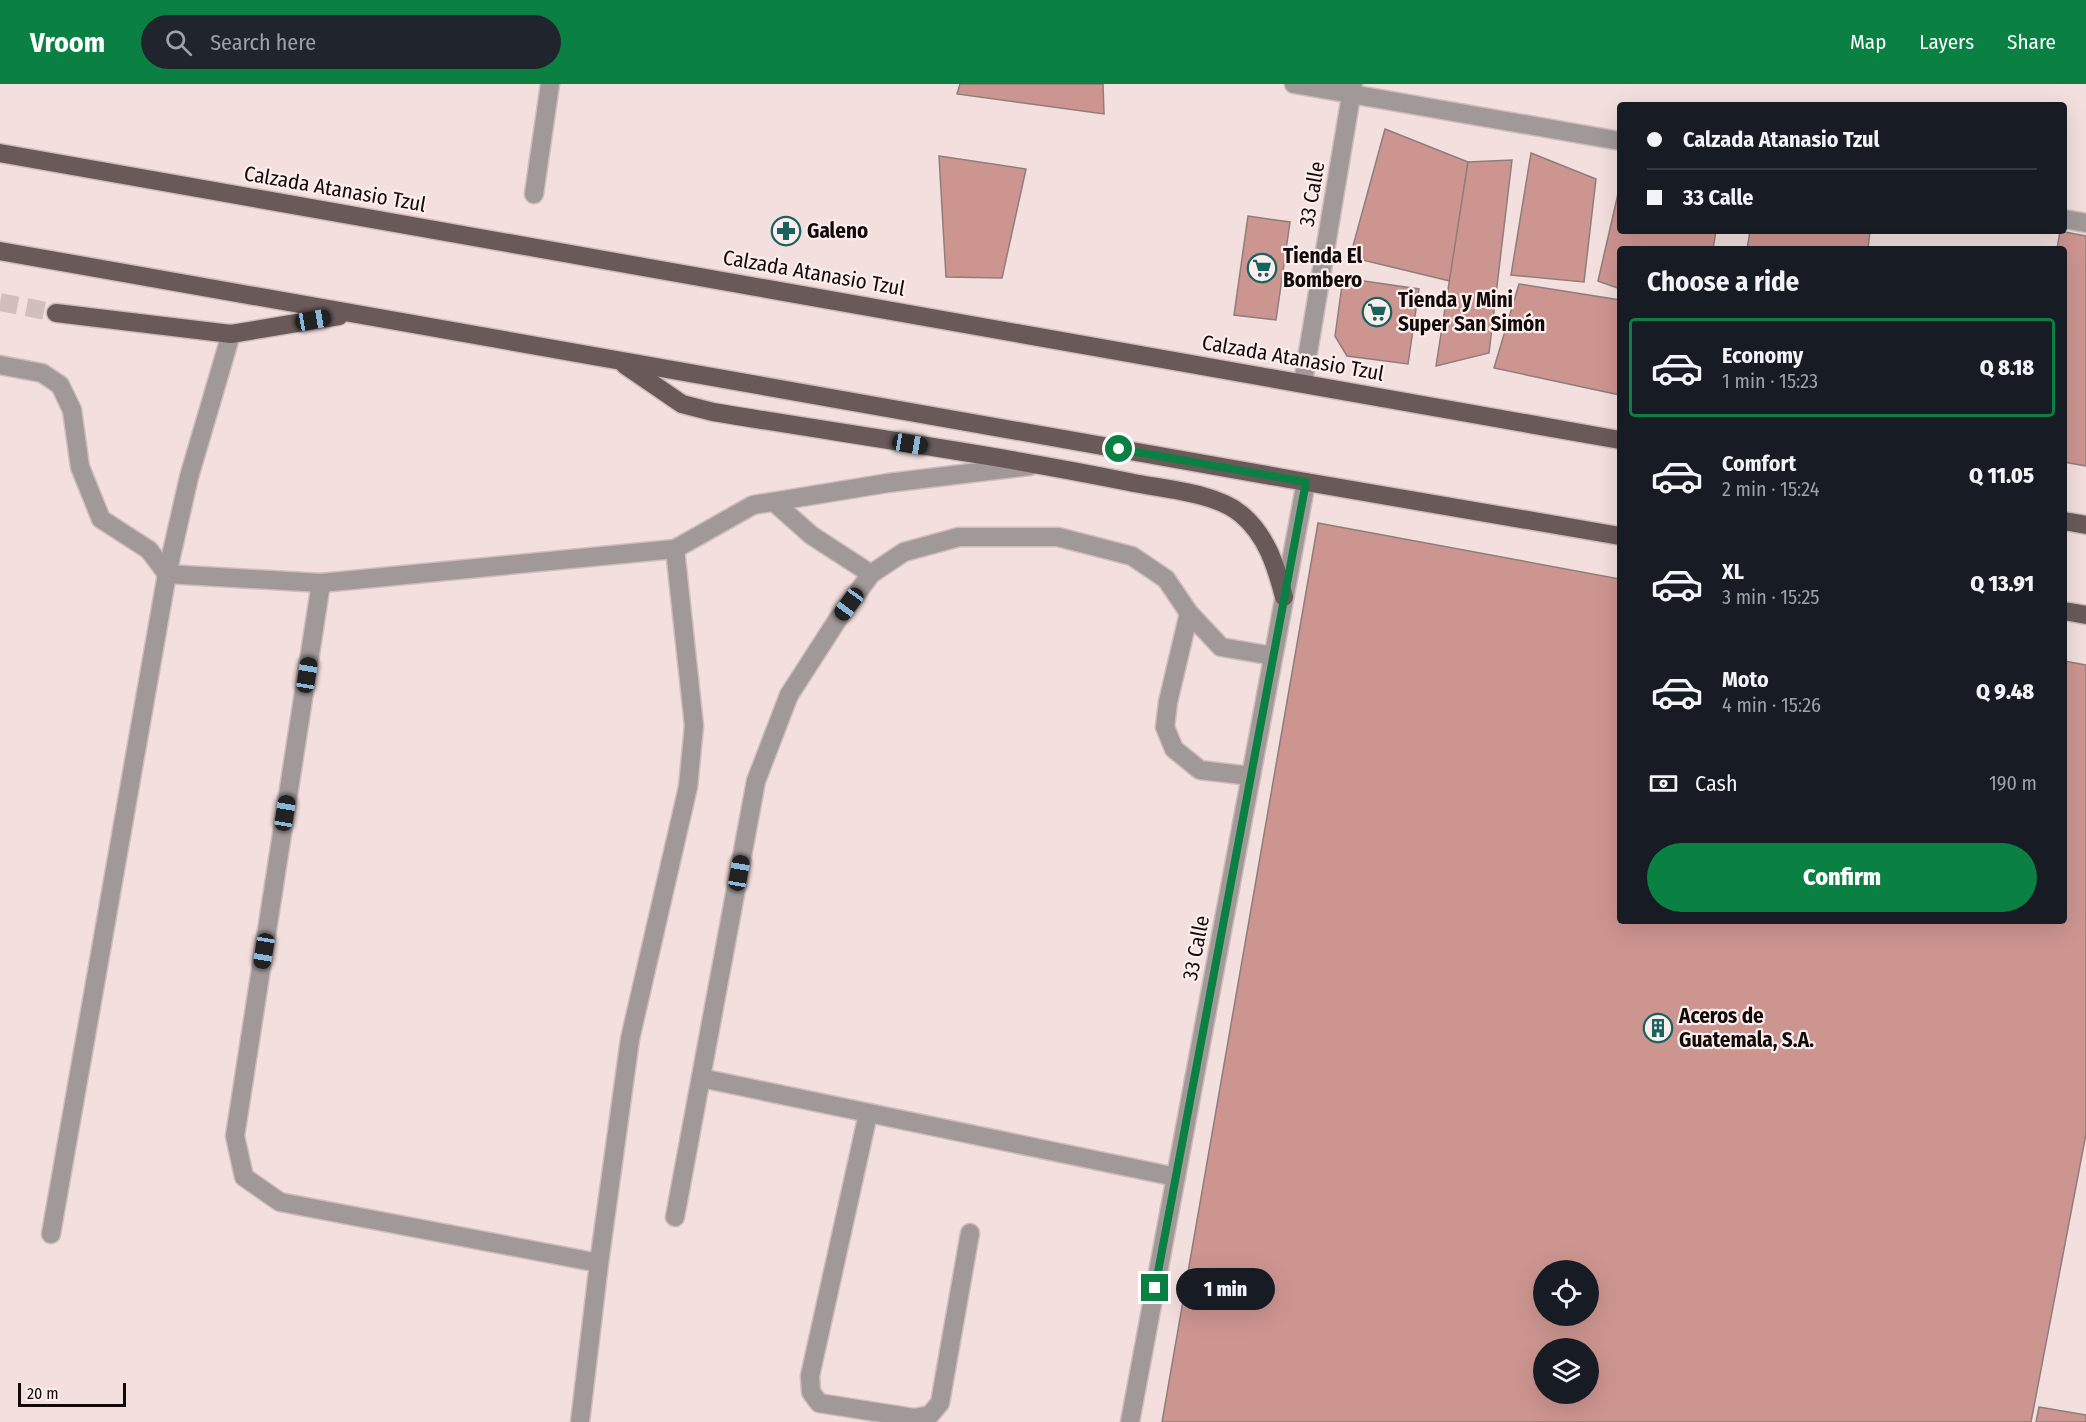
<!DOCTYPE html>
<meta charset="utf-8">
<style>
:root{--surface:#171b24;--page:#20242c;--text:#f1f3f6;--muted:#9ea1a6;--line:#363941;--accent:#0b8043}
body{margin:0;font-family:"Fira Sans Condensed",sans-serif;background:var(--page);color:var(--text);height:100vh;display:flex;flex-direction:column;font-size:22px;white-space:nowrap}
*{box-sizing:border-box;margin:0}
p{font-size:20px;color:var(--muted)}
.icon{flex:none;width:33px;height:33px;fill:none;stroke:currentColor;stroke-width:2;stroke-linecap:round;stroke-linejoin:round}
.map{position:relative;flex:1;overflow:hidden}
.panel{position:absolute;left:1617px;top:162px;width:450px;height:678px;display:flex;flex-direction:column;background:var(--surface);border-radius:6px;box-shadow:0 6px 24px #0002}
.panel>*{flex:none}
.hud{position:absolute;left:1617px;top:18px;width:450px;height:132px;border-radius:6px;box-shadow:0 6px 24px #0002;display:grid;align-content:center;height:132px;padding:0 30px;background:var(--surface)}
.fabs{position:absolute;left:1533px;top:1176px;display:grid;gap:12px}
.fabs a{display:grid;place-items:center;width:66px;height:66px;border-radius:50%;background:var(--surface);box-shadow:0 6px 24px #0002;font-size:30px}
.scale{position:absolute;left:18px;bottom:15px;width:108px;box-sizing:border-box;padding-left:6px;border:3px solid #100a09;border-top:0;font-size:16px;line-height:21px;white-space:nowrap;color:#100a09;-webkit-text-stroke:4px #fdedec;paint-order:stroke}
.end{position:absolute;width:27px;height:27px;margin:-14px;border:8px solid #0b8043;background:#fff;box-shadow:0 0 0 3px #fff}
.from{border-radius:50%}
.bubble{position:absolute;height:42px;border-radius:21px;background:var(--surface);box-shadow:0 6px 24px #0002;font-size:20px;font-weight:800;line-height:42px;text-align:center}
.car{position:absolute;width:18px;height:36px;margin:-18px -9px;border-radius:8px;box-shadow:0 0 4px 2px #0007;background:linear-gradient(#222 24%,#8ab4d8 0 40%,#222 0 76%,#8ab4d8 0 86%,#222 0)}
.hud b{display:flex;align-items:center;gap:21px;height:57px;font-size:22px}
.hud b+b{border-top:2px solid var(--line)}
.hud i{width:15px;height:15px;background:var(--text)}
ul{padding:0;list-style:none}
li{display:flex;align-items:center;gap:18px;height:99px;margin:0 12px 9px;padding:0 18px;border:3px solid transparent;border-radius:6px}
li div{flex:1}
li b{display:block;font-size:22px}
li em{font-style:normal;font-weight:800}
li.selected{border-color:var(--accent)}
li>.icon{width:54px;height:54px;stroke-width:1.5}
h2{padding:0 30px;font-size:27px;line-height:72px}
.pay{display:flex;align-items:center;gap:15px;height:66px;padding:0 30px;font-size:22px}
.pay p{margin-inline-start:auto}
.action{display:flex;gap:12px;margin-top:auto;padding:12px 30px}
.action a{flex:1;height:69px;border-radius:36px;background:var(--accent);color:#fff;font-size:24px;font-weight:800;line-height:69px;text-align:center}
header{display:flex;align-items:center;gap:36px;box-sizing:border-box;height:84px;padding:0 30px;background:var(--accent);color:#fff}
header strong{font-size:28px}
nav{display:flex;gap:33px;margin-inline-start:auto;font-size:21px}
.search{width:420px;height:54px;background:var(--page);display:flex;align-items:center;gap:15px;box-sizing:border-box;padding:0 21px;border-radius:33px;color:var(--muted);font-size:22px}
.map>svg:first-child{display:block}
.building{fill:#cd9590;stroke:#8f7d7c;stroke-width:1.5;fill-rule:evenodd}
.lines{fill:none;stroke-linecap:round;stroke-linejoin:round}
.major-tunnel{stroke:#d1bfbd;stroke-width:18;stroke-dasharray:18 9;stroke-linecap:butt}
.minor-casing{stroke:#cfbdbb;stroke-width:21}
.major-casing{stroke:#cfbdbb;stroke-width:21}
.minor{stroke:#a19898;stroke-width:18}
.major{stroke:#695a59;stroke-width:18}
.route{stroke:#0b8043;stroke-width:8}
.labels{text-anchor:middle;stroke-width:4.5;stroke-linejoin:round;paint-order:stroke}
.street-label{font-size:21px;fill:#100a09;stroke:#fdedec}
.poi-label{font-size:21px;font-weight:bold;fill:#100a09;stroke:#fdedec;text-anchor:start}
</style>
<header>
<strong>Vroom</strong>
<div class="search"><svg class="icon" aria-label="search" viewBox="0 0 24 24"><circle cx="10" cy="10" r="6"/><path d="M15 15l6 6"/></svg>Search here</div>
<nav><a>Map</a><a>Layers</a><a>Share</a></nav>
</header>
<div class="map">
<svg width="2086" height="1338" viewBox="0 0 2086 1338">
<rect width="100%" height="100%" fill="#f3dfdd"/>
<g class="building">
<path d="M960 0H1103L1104 30 957 10Z"/>
<path d="M1385 45 1468 78 1450 197 1350 173Z"/>
<path d="M1531 69 1596 95 1584 198 1511 191Z"/>
<path d="M939 72 1026 85 1002 194 946 193Z"/>
<path d="M1512 76 1489 269 1436 282 1468 78Z"/>
<path d="M1620 101V147H1716L1713 165H1620V205L1598 197Z"/>
<path d="M1248 132 1290 138 1276 236 1234 231Z"/>
<path d="M1750 147H1870L1868 165H1747Z"/>
<path d="M2060 147 2086 152V382L2064 378V165H2057Z"/>
<path d="M1343 194 1419 205 1408 280 1347 272 1335 252Z"/>
<path d="M1519 200 1620 216V311L1494 284Z"/>
<path d="M1318 439 1620 495V837H2064V577L2086 581V1050L2031 1338H1162ZM1544 1186H1588V1232H1544ZM1544 1264H1588V1310H1544Z"/>
<path d="M2039 1323 2086 1331V1338H2036Z"/>
</g>
<g class="lines">
<path class="major-tunnel" d="M0 218 56 229"/>
<g class="minor-casing">
<g id="minor">
<path d="M1294 0 1620 57"/>
<path d="M534 110 550 0"/>
<path d="M2064 135 2086 139"/>
<path d="M0 281 42 289 60 301 72 326 80 383 101 435 149 466 167 490 321 499 675 465 753 421 888 399 1030 382"/>
<path d="M1303 298 1353 0"/>
<path d="M774 418 811 451 871 490"/>
<path d="M321 499 235 1052 244 1093 280 1118 599 1179 630 955 688 703 694 642 675 465"/>
<path d="M1189 529 1168 618 1165 643 1174 665 1200 686 1251 692"/>
<path d="M701 994 1176 1093"/>
<path d="M868 1030 810 1292 811 1308 819 1319 914 1334 930 1331 940 1319 970 1149"/>
<path d="M675 1133 756 697 789 611 838 535 871 490 904 468 959 453H1058L1132 472 1166 495 1189 529 1221 563 1273 572"/>
<path d="M51 1150 167 490 189 393 231 250"/>
<path d="M580 1338 599 1179"/>
<path d="M1130 1338 1306 398"/>
</g>
</g>
<g class="major-casing">
<g id="major">
<path d="M0 69 1620 356"/>
<path d="M0 167 1306 398 1620 452"/>
<path d="M56 229 231 250 339 232"/>
<path d="M625 281 682 320 713 328C852 351 991 370 1129 398 1162 405 1215 408 1241 430 1267 452 1276 482 1284 513"/>
<path d="M2064 437 2086 441"/>
<path d="M2064 527 2086 531"/>
</g>
</g>
<use href="#minor" class="minor"/>
<use href="#major" class="major"/>
</g>
<g class="lines">
<path class="route" d="M1119 365 1306 398 1155 1204"/>
</g>
<defs>
<g id="pharmacy-ring" transform="scale(1.5)"><circle r="9.5" fill="#fdedec" stroke="#17645f" stroke-width="1.5"/><path d="M-2-6h4v4h4v4h-4v4h-4v-4h-4v-4h4Z" fill="#17645f"/></g>
<g id="supermarket-ring" transform="scale(1.5)"><circle r="9.5" fill="#fdedec" stroke="#17645f" stroke-width="1.5"/><path d="M-6-5.5h2.5l.6 2H6L4.5 2H-2.5L-4.4-4H-6ZM-1.5 3.2a1.3 1.3 0 1 0 .1 0ZM3 3.2a1.3 1.3 0 1 0 .1 0Z" fill="#17645f"/></g>
<g id="building-ring" transform="scale(1.5)"><circle r="9.5" fill="#fdedec" stroke="#17645f" stroke-width="1.5"/><path d="M-4-6H4V6H1V3H-1V6H-4ZM-2.5-4.3h1.7v1.8h-1.7ZM.8-4.3h1.7v1.8H.8ZM-2.5-1h1.7V.8h-1.7ZM.8-1h1.7V.8H.8Z" fill="#17645f"/></g>
</defs>
<g fill-rule="evenodd">
<use href="#pharmacy-ring" x="786" y="147"/>
<use href="#supermarket-ring" x="1262" y="184"/>
<use href="#supermarket-ring" x="1377" y="228"/>
<use href="#building-ring" x="1658" y="944"/>
</g>
<g class="labels">
<g class="street-label">
<text transform="translate(335 105) rotate(10)" y="7">Calzada Atanasio Tzul</text>
<text transform="translate(1312 110) rotate(-80)" y="7">33 Calle</text>
<text transform="translate(814 189) rotate(10)" y="7">Calzada Atanasio Tzul</text>
<text transform="translate(1293 274) rotate(10)" y="7">Calzada Atanasio Tzul</text>
<text transform="translate(1196 864) rotate(-79)" y="7">33 Calle</text>
</g>
<g class="poi-label">
<text x="807" y="154">Galeno</text>
<text x="1283" y="179">Tienda El<tspan x="1283" dy="24">Bombero</tspan></text>
<text x="1398" y="223">Tienda y Mini<tspan x="1398" dy="24">Super San Simón</tspan></text>
<text x="1679" y="939">Aceros de<tspan x="1679" dy="24">Guatemala, S.A.</tspan></text>
</g>
</g>
</svg>
<div class="fabs">
<a><svg class="icon" aria-label="locate" viewBox="0 0 24 24"><circle cx="12" cy="12" r="6"/><path d="M12 2v4M12 18v4M2 12h4M18 12h4"/></svg></a>
<a><svg class="icon" aria-label="layers" viewBox="0 0 24 24"><path d="M12 4l9 5-9 5-9-5zM3 14l9 5 9-5"/></svg></a>
</div>
<div class="scale">20 m</div>
<i class="end from" style="left:1119px;top:365px"></i>
<i class="end" style="left:1155px;top:1204px"></i>
<div class="bubble" style="left:1176px;top:1184px;width:99px">1 min</div>
<i class="car" style="left:313px;top:236px;rotate:80deg"></i>
<i class="car" style="left:910px;top:360px;rotate:99deg"></i>
<i class="car" style="left:849px;top:520px;rotate:216deg"></i>
<i class="car" style="left:307px;top:591px;rotate:9deg"></i>
<i class="car" style="left:285px;top:729px;rotate:9deg"></i>
<i class="car" style="left:739px;top:789px;rotate:10deg"></i>
<i class="car" style="left:264px;top:867px;rotate:189deg"></i>
<div class="hud">
<b><i class="from"></i>Calzada Atanasio Tzul</b>
<b><i></i>33 Calle</b>
</div>
<section class="panel">
<h2>Choose a ride</h2>
<ul>
<li class="selected"><svg class="icon" aria-label="car" viewBox="0 0 24 24"><path d="M5 17H2v-5l4-1 3-4h7l3 4 3 1v5h-3M9 17h6M6 11h13"/><circle cx="7" cy="17" r="2"/><circle cx="17" cy="17" r="2"/></svg><div><b>Economy</b><p>1 min · 15:23</p></div><em>Q 8.18</em></li>
<li><svg class="icon" aria-label="car" viewBox="0 0 24 24"><path d="M5 17H2v-5l4-1 3-4h7l3 4 3 1v5h-3M9 17h6M6 11h13"/><circle cx="7" cy="17" r="2"/><circle cx="17" cy="17" r="2"/></svg><div><b>Comfort</b><p>2 min · 15:24</p></div><em>Q 11.05</em></li>
<li><svg class="icon" aria-label="car" viewBox="0 0 24 24"><path d="M5 17H2v-5l4-1 3-4h7l3 4 3 1v5h-3M9 17h6M6 11h13"/><circle cx="7" cy="17" r="2"/><circle cx="17" cy="17" r="2"/></svg><div><b>XL</b><p>3 min · 15:25</p></div><em>Q 13.91</em></li>
<li><svg class="icon" aria-label="car" viewBox="0 0 24 24"><path d="M5 17H2v-5l4-1 3-4h7l3 4 3 1v5h-3M9 17h6M6 11h13"/><circle cx="7" cy="17" r="2"/><circle cx="17" cy="17" r="2"/></svg><div><b>Moto</b><p>4 min · 15:26</p></div><em>Q 9.48</em></li>
</ul>
<div class="pay"><svg class="icon" aria-label="cash" viewBox="0 0 24 24"><path d="M3 7h18v10H3z"/><circle cx="12" cy="12" r="2"/></svg>Cash<p>190 m</p></div>
<div class="action"><a>Confirm</a></div>
</section>
</div>
